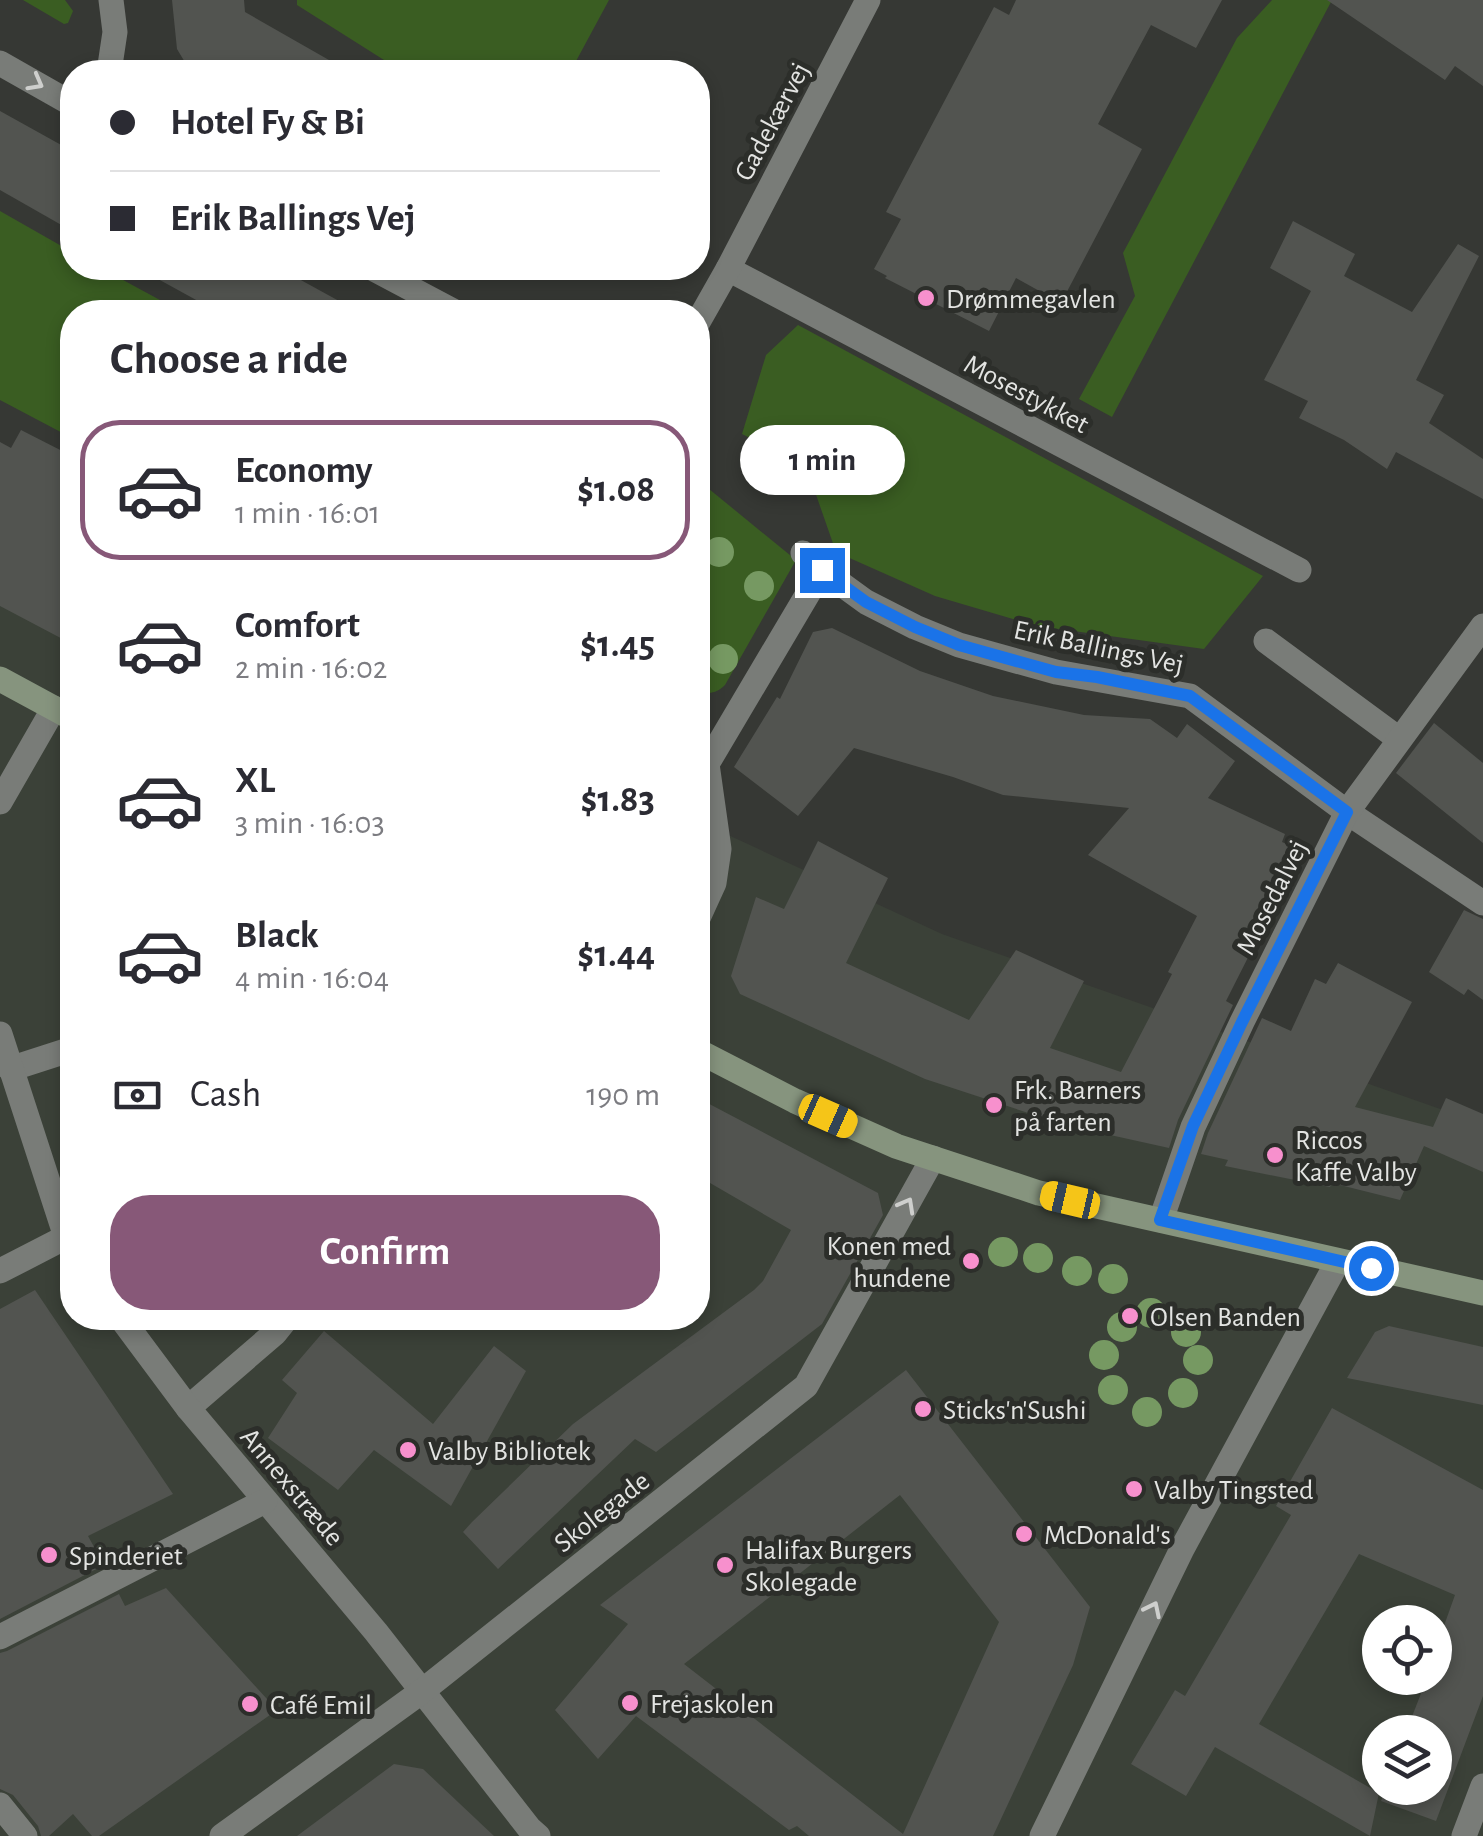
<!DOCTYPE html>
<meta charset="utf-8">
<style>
:root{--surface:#fff;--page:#f7f7f7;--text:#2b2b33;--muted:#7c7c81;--line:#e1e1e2;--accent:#875878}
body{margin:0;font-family:"Alegreya Sans",sans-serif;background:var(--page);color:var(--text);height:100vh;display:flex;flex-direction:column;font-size:38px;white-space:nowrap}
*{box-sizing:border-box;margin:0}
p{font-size:32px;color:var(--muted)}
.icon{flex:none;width:55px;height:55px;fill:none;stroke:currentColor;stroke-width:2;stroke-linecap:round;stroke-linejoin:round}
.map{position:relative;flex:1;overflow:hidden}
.sheet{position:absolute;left:60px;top:300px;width:650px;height:1030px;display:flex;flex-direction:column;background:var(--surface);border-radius:40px;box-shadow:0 5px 15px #0003}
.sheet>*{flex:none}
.guide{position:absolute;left:60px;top:60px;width:650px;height:220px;border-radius:40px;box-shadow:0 5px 15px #0003;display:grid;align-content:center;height:220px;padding:0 50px;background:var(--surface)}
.tools{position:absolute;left:1362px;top:1605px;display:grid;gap:20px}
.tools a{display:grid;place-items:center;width:90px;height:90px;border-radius:50%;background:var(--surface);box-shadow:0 5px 15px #0003;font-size:50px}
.end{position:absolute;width:45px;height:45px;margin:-22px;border:12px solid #1a73e8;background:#fff;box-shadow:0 0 0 5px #fff}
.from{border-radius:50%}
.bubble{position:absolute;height:70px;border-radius:35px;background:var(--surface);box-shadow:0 5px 15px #0003;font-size:32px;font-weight:600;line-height:70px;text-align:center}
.car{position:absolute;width:30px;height:60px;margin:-30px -15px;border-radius:12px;box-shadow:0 0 8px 2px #0007;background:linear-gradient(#f5c518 24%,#345 0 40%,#f5c518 0 76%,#345 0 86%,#f5c518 0)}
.guide b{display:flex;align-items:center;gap:35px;height:95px;font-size:38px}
.guide b+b{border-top:2px solid var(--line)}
.guide i{width:25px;height:25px;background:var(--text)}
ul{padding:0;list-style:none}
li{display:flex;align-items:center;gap:30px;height:140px;margin:0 20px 15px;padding:0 30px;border:5px solid transparent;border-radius:40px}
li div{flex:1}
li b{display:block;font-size:38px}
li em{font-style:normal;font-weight:600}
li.selected{border-color:var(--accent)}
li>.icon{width:90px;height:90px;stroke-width:1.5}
h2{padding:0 50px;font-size:45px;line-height:120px}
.pay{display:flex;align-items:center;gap:25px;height:110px;padding:0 50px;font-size:38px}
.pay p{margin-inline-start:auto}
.action{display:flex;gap:20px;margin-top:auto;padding:20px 50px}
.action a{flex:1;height:115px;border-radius:40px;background:var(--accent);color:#fff;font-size:40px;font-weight:600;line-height:115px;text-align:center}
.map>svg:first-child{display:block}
.built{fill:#3b4138;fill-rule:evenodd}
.green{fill:#3a5d22}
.building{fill:#525450;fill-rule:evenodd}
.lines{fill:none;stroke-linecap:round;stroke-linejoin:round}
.lane{stroke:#797c78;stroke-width:25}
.street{stroke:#797c78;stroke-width:25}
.secondary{stroke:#86947e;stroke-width:25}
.tree{fill:#769962}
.oneway{stroke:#cecfcd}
.route{stroke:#1a73e8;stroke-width:12}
.poi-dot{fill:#f790cd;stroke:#2c2e2a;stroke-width:4}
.labels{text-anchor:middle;stroke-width:10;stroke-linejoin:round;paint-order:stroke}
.street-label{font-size:28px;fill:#e3e4e2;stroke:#2c2e2a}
.poi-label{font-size:28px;fill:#e3e4e2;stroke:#2c2e2a;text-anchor:start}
</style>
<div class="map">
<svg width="1483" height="1836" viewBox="0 0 1483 1836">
<rect width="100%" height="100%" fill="#363834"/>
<path class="built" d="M0 482 72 518V1318H698V821L942 934 1483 1124V1836H0ZM1380 1622H1435V1678H1380ZM1380 1732H1435V1788H1380Z"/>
<g class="green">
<path d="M23 0H65L73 11 68 23 64 24Z"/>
<path d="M297 0H609L575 63 590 72H403L297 5Z"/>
<path d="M1272 0H1332L1112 417 1079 399 1135 296 1123 253 1237 38Z"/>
<path d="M0 211 72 252V268H101L182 312H72V438L0 400Z"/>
<path d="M798 325 1263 576 1204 649 1037 626 935 596 836 552 806 466 742 434 766 355Z"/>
<path d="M698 480 796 560 725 685C717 693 707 696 698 689Z"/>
</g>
<g class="building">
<path d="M172 0H244L245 12 350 72H201L186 64 177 49Z"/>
<path d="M1016 0H1222L1196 48 1151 25 1098 124 1142 149 1061 303 1016 278 989 331 885 278 887 276 874 269 901 219 886 212 994 7 1009 15Z"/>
<path d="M1327 0H1483V86L1455 66 1445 80Z"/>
<path d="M0 111 72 151V231L0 190Z"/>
<path d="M1293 221 1355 254 1344 276 1412 312 1458 244 1479 256 1416 380 1444 395 1429 423 1483 459V499L1396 452 1387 469 1344 440 1299 418 1308 401 1264 380 1311 291 1270 268Z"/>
<path d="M138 268H279L359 312H218Z"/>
<path d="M21 430 72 456V537L61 561 72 567V644L0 606V442L11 448Z"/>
<path d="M832 628 920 671 993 696 1084 715 1150 719 1177 738 1187 724 1235 761 1208 798 1285 834 1282 842 1300 850 1278 905 1275 904 1226 1001 1233 1005 1178 1120 1169 1148 1065 1125 925 1079 740 994 731 976 756 897 784 909 818 841 888 878 846 963 969 1020 1016 950 1084 981 1050 1048 1121 1072 1172 974 1168 972 1197 916 1088 855 1129 808 1003 795 953 777 854 748 798 816 734 767 777 697 780 699 813 632Z"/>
<path d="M1434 723 1483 763V843L1396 773Z"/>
<path d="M1464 910 1483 919V1000L1468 989 1464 995 1429 972Z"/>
<path d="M1338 963 1412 1002 1355 1107 1433 1127 1446 1098 1483 1114V1172L1424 1146 1400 1200 1332 1183 1330 1187 1225 1166 1228 1160 1201 1154 1208 1133 1262 1018 1291 1031 1315 979 1326 984Z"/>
<path d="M698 1098 878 1193 883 1215 822 1324 656 1452 635 1439 498 1569 463 1532 472 1522 573 1424 754 1290 763 1281 791 1230 698 1176Z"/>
<path d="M35 1290 173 1494 88 1536 104 1565 0 1619V1309Z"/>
<path d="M1389 1326 1483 1347V1405L1347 1378 1375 1332Z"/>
<path d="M324 1331 433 1424 494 1346 526 1371 451 1506 374 1450 338 1490 268 1438 297 1393 282 1380Z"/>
<path d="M906 1370 1090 1607 1073 1665 993 1836H809L797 1826 789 1830 636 1716 598 1759 555 1710 628 1624 600 1605ZM900 1495 999 1622 903 1834 684 1664Z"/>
<path d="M1332 1408 1483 1490V1696L1436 1821 1381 1801 1386 1788H1435V1732H1406L1427 1678H1435L1436 1648 1455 1595 1359 1554 1259 1724 1379 1793 1370 1836 1215 1747 1186 1796 1131 1764 1175 1690 1185 1696 1291 1515 1276 1506Z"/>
<path d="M166 1588 277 1710 99 1836H92L73 1814 49 1836H41L38 1826 13 1795 0 1789V1653L7 1651 119 1594 125 1606Z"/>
<path d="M394 1764 423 1769 494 1836H297Z"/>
</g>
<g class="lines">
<g class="lane">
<path d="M1266 641 1399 739"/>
<path d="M10 1069 72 1049"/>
<path d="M188 1408 275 1333 287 1318"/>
</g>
<g class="street">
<path d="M0 63 72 104"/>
<path d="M109 72 115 32 111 0"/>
<path d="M372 268 455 312"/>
<path d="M728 269 1299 570"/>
<path d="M698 322 728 269 868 0"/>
<path d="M803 553 822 570 866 602 915 627 959 645 1056 672 1190 696 1347 812 1483 903"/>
<path d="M0 802 54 708"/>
<path d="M698 918 714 883 719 849 707 764 822 570"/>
<path d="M0 1034 66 1237 72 1247"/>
<path d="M1161 1220 1193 1127 1242 1022 1347 812 1483 626"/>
<path d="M0 1271 66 1237"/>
<path d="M121 1318 188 1408 376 1632 529 1828 538 1836"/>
<path d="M0 1637 265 1501"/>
<path d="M0 1805 25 1836"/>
<path d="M222 1836 421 1692 806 1386 933 1158"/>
<path d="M1042 1836 1182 1549 1338 1261"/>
<path d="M1464 1836 1483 1786"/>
</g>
<g class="secondary">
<path d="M0 679 72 718"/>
<path d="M698 1051 795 1101 896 1146 1039 1193 1483 1293"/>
</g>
</g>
<g class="tree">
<circle cx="719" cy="552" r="15"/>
<circle cx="759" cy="586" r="15"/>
<circle cx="723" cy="659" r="15"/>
<circle cx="1003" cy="1252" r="15"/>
<circle cx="1038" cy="1258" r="15"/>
<circle cx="1077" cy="1271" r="15"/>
<circle cx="1113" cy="1279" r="15"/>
<circle cx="1151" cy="1313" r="15"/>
<circle cx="1122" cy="1327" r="15"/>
<circle cx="1186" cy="1332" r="15"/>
<circle cx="1104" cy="1355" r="15"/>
<circle cx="1198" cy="1360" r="15"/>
<circle cx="1113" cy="1390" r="15"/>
<circle cx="1183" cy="1393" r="15"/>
<circle cx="1147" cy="1412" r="15"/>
</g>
<defs><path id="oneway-chevron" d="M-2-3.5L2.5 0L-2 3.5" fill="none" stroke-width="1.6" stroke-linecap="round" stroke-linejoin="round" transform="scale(2.5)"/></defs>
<g class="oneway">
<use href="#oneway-chevron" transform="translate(36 83) rotate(29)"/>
<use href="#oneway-chevron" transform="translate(907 1205) rotate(-61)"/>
<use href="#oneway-chevron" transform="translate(1153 1609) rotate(-64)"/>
</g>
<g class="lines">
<path class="route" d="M822 570 866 602 915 627 959 645 1056 672 1097 677 1190 696 1347 812 1242 1022 1193 1126 1160 1220 1371 1268"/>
</g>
<g class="poi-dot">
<circle cx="926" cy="298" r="10"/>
<circle cx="994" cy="1105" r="10"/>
<circle cx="1275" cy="1155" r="10"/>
<circle cx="971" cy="1261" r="10"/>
<circle cx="1130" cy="1316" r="10"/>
<circle cx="923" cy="1409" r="10"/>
<circle cx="408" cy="1450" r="10"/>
<circle cx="1134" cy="1489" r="10"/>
<circle cx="1024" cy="1534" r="10"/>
<circle cx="49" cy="1555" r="10"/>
<circle cx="725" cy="1565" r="10"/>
<circle cx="630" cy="1703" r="10"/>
<circle cx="250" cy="1704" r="10"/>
</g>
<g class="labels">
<g class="street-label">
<text transform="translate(771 121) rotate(-62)" y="10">Gadekærvej</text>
<text transform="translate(1027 393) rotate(28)" y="10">Mosestykket</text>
<text transform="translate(1099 646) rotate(12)" y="10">Erik Ballings Vej</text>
<text transform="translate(1271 897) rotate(-63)" y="10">Mosedalvej</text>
<text transform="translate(293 1486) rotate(50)" y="10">Annexstræde</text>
<text transform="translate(601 1511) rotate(-38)" y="10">Skolegade</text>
</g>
<g class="poi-label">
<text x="946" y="308">Drømmegavlen</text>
<text x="1014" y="1099">Frk. Barners<tspan x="1014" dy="32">på farten</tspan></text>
<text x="1295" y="1149">Riccos<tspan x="1295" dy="32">Kaffe Valby</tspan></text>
<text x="951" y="1255" text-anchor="end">Konen med<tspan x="951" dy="32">hundene</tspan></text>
<text x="1150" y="1326">Olsen Banden</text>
<text x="943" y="1419">Sticks'n'Sushi</text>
<text x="428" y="1460">Valby Bibliotek</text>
<text x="1154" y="1499">Valby Tingsted</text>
<text x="1044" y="1544">McDonald's</text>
<text x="745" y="1559">Halifax Burgers<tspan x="745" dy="32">Skolegade</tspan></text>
<text x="69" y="1565">Spinderiet</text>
<text x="650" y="1713">Frejaskolen</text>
<text x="270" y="1714">Café Emil</text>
</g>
</g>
</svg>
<div class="tools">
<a><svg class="icon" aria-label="locate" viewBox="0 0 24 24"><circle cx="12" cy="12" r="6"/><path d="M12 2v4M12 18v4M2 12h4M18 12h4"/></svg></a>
<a><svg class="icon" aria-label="layers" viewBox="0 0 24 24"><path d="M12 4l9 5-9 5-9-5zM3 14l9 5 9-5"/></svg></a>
</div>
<i class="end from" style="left:1371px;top:1268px"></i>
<i class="end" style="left:822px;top:570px"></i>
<div class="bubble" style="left:740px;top:425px;width:165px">1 min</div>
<i class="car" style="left:828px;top:1116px;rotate:114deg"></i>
<i class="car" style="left:1070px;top:1200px;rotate:283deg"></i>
<div class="guide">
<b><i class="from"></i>Hotel Fy &amp; Bi</b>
<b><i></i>Erik Ballings Vej</b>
</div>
<section class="sheet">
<h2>Choose a ride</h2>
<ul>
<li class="selected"><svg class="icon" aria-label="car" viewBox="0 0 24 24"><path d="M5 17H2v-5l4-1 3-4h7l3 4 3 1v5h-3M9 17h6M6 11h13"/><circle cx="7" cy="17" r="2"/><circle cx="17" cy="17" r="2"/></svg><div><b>Economy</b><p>1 min · 16:01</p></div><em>$1.08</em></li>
<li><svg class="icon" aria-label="car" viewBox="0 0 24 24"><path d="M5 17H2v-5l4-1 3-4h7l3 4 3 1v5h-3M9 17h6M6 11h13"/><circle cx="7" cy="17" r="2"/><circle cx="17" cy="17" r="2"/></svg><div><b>Comfort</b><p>2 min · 16:02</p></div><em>$1.45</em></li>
<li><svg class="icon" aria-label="car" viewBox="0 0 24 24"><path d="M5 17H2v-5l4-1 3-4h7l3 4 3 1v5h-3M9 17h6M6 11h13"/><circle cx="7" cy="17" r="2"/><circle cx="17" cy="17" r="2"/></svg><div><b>XL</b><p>3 min · 16:03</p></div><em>$1.83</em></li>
<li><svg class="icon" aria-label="car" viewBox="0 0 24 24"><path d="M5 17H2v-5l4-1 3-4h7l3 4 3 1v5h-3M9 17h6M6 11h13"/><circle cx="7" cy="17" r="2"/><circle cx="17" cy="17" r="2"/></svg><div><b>Black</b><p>4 min · 16:04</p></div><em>$1.44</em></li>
</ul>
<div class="pay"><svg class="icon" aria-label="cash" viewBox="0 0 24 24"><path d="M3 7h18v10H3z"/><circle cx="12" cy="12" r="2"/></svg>Cash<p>190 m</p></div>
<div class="action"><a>Confirm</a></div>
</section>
</div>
